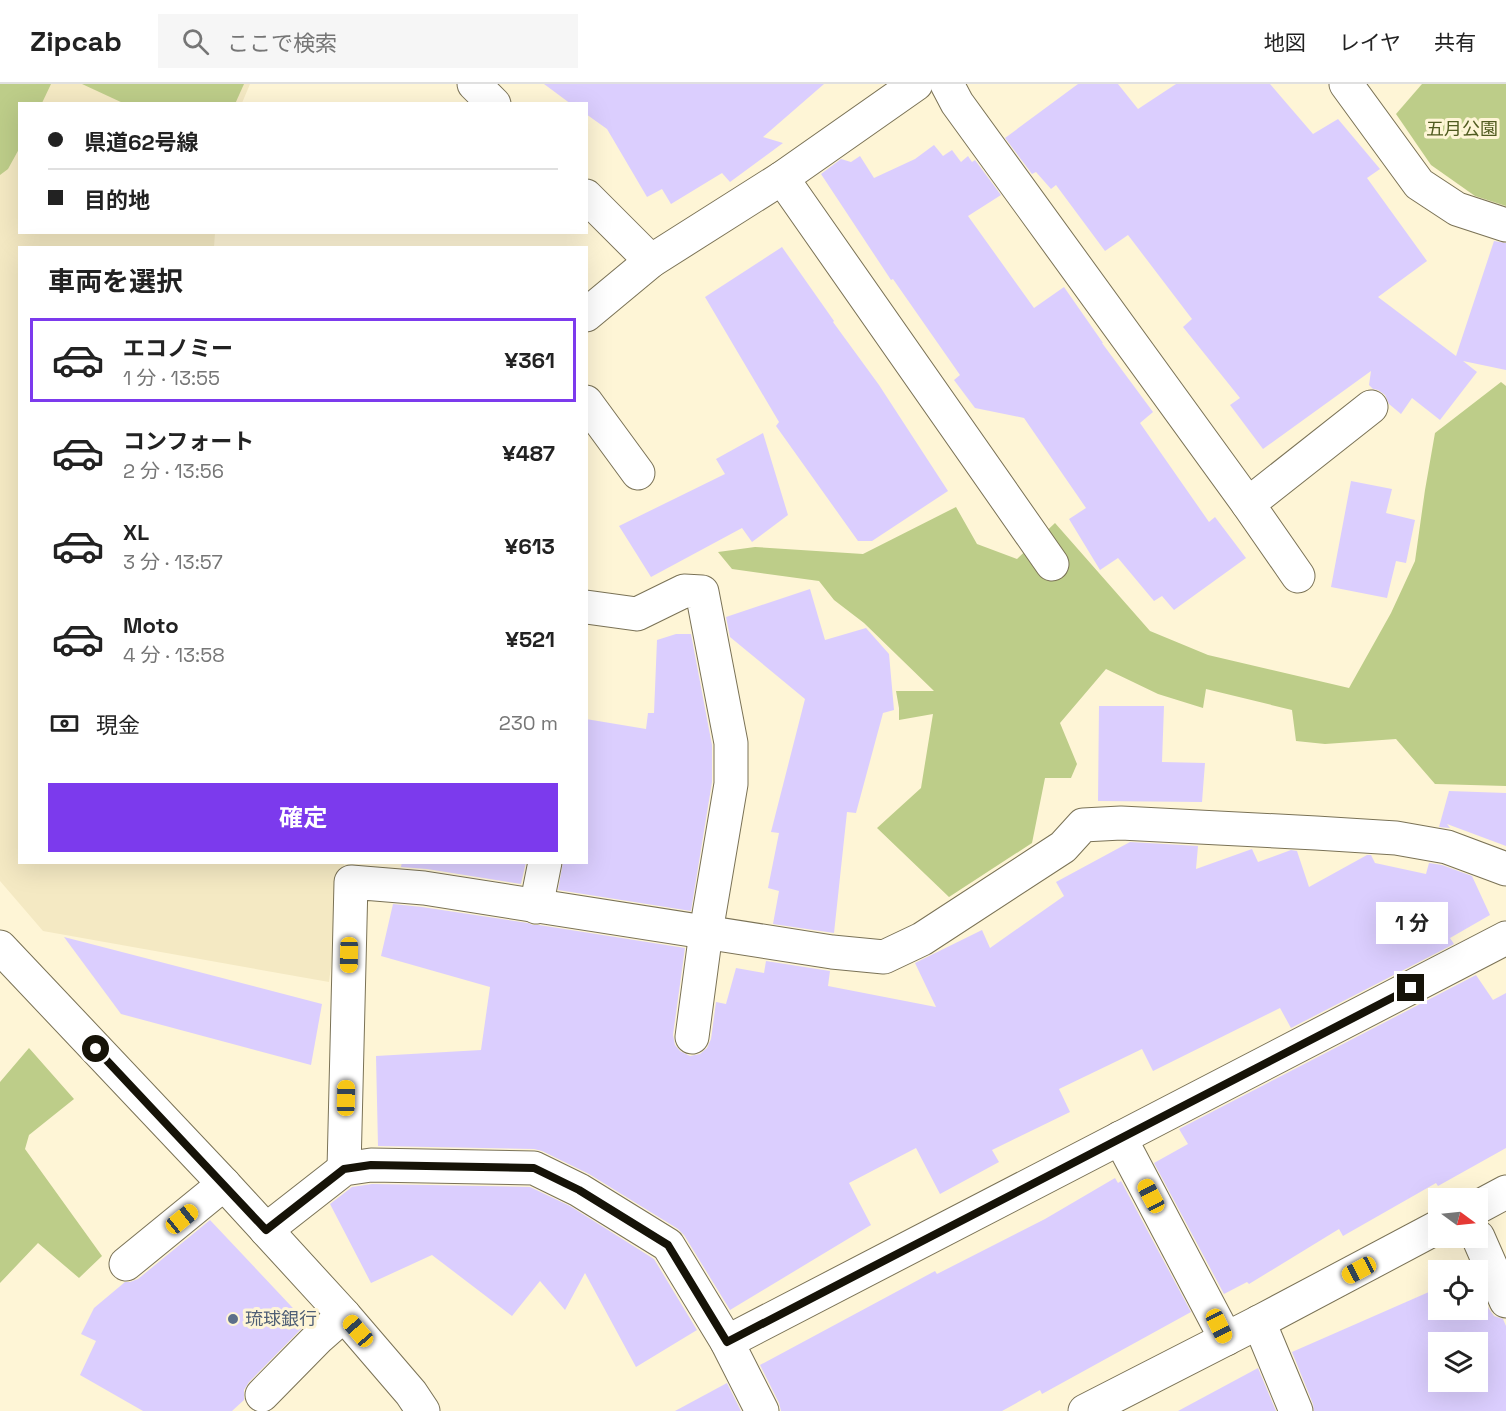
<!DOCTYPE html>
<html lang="ja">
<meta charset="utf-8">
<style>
:root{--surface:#fff;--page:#f6f6f6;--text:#222;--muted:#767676;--line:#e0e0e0;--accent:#7c3aed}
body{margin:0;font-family:"Space Grotesk","Noto Sans JP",sans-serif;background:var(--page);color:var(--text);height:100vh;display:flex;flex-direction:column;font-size:22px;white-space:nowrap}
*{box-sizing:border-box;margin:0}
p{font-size:20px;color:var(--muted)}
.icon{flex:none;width:33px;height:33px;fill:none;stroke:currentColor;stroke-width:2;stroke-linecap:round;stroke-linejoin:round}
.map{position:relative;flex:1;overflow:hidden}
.sheet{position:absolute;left:18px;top:162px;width:570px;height:618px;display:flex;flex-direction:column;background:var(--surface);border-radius:0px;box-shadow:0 6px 24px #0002}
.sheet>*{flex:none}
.hud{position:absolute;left:18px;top:18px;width:570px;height:132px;border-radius:0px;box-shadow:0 6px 24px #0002;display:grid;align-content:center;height:132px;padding:0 30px;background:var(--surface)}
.needle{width:39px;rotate:105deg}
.tools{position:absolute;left:1428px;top:1104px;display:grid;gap:12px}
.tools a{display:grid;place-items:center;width:60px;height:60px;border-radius:0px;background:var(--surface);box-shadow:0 6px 24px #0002;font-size:30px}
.end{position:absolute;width:27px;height:27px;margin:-14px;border:8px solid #161308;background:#fff;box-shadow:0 0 0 3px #fff}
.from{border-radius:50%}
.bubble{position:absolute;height:42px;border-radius:0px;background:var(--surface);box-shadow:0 6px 24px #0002;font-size:20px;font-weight:700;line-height:42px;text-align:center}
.car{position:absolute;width:18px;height:36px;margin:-18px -9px;border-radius:8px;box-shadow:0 0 4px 2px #0007;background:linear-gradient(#f5c518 24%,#345 0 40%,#f5c518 0 76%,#345 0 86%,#f5c518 0)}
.hud b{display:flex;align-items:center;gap:21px;height:57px;font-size:22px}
.hud b+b{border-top:2px solid var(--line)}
.hud i{width:15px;height:15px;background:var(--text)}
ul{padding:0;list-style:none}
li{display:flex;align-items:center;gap:18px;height:84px;margin:0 12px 9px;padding:0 18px;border:3px solid transparent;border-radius:0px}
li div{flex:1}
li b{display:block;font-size:22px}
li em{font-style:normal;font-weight:700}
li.current{border-color:var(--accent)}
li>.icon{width:54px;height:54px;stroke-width:1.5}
h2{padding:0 30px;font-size:27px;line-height:72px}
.pay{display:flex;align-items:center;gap:15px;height:66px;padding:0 30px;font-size:22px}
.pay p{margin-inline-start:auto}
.cta{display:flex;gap:12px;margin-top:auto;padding:12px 30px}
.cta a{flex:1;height:69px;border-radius:0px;background:var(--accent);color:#fff;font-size:24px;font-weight:700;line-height:69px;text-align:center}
header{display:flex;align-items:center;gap:36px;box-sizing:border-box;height:84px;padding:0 30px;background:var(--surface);border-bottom:2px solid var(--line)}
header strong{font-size:28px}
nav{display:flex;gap:33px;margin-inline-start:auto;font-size:21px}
.search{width:420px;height:54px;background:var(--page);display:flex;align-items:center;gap:15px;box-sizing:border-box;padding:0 21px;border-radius:0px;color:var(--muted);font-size:22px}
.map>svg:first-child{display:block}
.built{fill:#f4e9c3}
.green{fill:#bdcd89}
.building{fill:#dbcefe;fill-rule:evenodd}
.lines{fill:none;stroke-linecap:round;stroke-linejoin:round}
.minor-casing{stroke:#7a7256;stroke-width:35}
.tertiary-casing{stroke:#7a7256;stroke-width:35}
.secondary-casing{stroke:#7a7256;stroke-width:35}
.minor{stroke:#fff;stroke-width:33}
.tertiary{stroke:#fff;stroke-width:33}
.secondary{stroke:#fff;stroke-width:33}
.route{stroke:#161308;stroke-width:8}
.service-dot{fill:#5c6f8a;stroke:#fef5d6;stroke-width:2}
.labels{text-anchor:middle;stroke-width:6;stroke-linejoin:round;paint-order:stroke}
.park-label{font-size:18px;fill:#505b20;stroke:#fef5d6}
.service-label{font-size:18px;fill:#4e5e75;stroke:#fef5d6;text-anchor:start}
</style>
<header>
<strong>Zipcab</strong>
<div class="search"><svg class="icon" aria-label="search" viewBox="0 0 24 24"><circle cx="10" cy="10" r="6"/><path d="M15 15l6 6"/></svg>ここで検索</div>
<nav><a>地図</a><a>レイヤ</a><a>共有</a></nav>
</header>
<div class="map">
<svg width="1506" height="1327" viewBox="0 0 1506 1327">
<rect width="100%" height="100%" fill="#fef5d6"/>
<path class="built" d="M0 0H250L242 19 20 20V148L215 149 214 163 20 164V778L344 779 329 898 43 847 0 797Z"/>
<g class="green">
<path d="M0 0H51L42 19 20 20 19 65 8 85 0 91Z"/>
<path d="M82 0H244L235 20 123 19Z"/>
<path d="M1422 0H1506V122L1475 112 1431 81 1396 30Z"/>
<path d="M1501 298 1506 302V702L1435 700 1396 655 1325 660 1296 657 1292 626 1206 605 1203 624 1158 610 1106 585 1060 639 1077 680 1071 694H1045L1032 759 949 813 877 744 921 704 933 630 899 636V624L896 607H934L864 539 834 516 819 497 732 485 718 468 755 463 863 470 956 423 977 460 1017 475 1055 439 1150 547 1208 571 1349 604 1391 529 1415 477 1425 406 1435 349Z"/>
<path d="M29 964 74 1015 29 1051 25 1065 102 1172 79 1194 38 1159 0 1199V998Z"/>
</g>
<g class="building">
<path d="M544 0H824L763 53 783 59 730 98 722 89 671 120 662 105 647 113 607 45 586 30V20H571Z"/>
<path d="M1078 0H1118L1138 25 1176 0H1270L1313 50 1338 35 1380 85 1367 94 1427 177 1378 213 1456 272 1494 157 1506 159V286L1463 277 1477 288 1440 336 1412 314 1401 330 1389 320 1385 311 1378 306 1373 305 1369 301 1371 287 1263 365 1230 321 1240 314 1183 243 1192 235 1128 151 1105 167 1056 101 1051 105 1036 88 1032 90 1005 54Z"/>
<path d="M934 61 943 72 952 66 961 78 968 72 972 78 975 76 1001 111 968 132 1034 224 1064 203 1103 259H1102L1153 328 1140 339 1209 438 1215 433 1246 474 1174 526 1162 512 1154 517 1118 474 1100 486 1069 435 1086 424 1024 334 975 324 954 296 960 291 893 195 891 196 821 90 841 75 851 78 860 72 874 94 915 75Z"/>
<path d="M782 163 834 237 833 238 879 301 948 407 872 457H858L776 342 779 338 705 213Z"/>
<path d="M763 349 788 431 752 458 742 444 651 493 619 442 725 390 716 375Z"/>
<path d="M1351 397 1392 405 1386 429 1415 436 1406 479 1396 477 1387 514 1331 503Z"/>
<path d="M810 505 825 556 866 544 889 570 894 626 883 629 856 729 847 728 834 849 773 840 779 807 768 804 779 749 771 748 805 615 730 553 726 533Z"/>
<path d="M676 550H691L712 661V698L691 827 558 806 563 778H586V635L646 645 648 629H654L657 556Z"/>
<path d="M1099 622H1164L1162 678 1205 679 1202 718 1098 717Z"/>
<path d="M1449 707 1506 709V762L1447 740 1450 744 1439 743Z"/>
<path d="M1130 758 1198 762 1196 785 1252 765 1258 778 1291 766 1297 767 1309 803 1367 771H1371L1375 779 1426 790 1429 779 1442 781 1472 792 1490 831 1450 854 1454 860 1291 944 1280 924 1153 987 1142 965 1059 1005 1070 1028 992 1066 999 1078 940 1110 916 1064 849 1099 871 1141 730 1226 684 1151 678 1145 589 1090 542 1067 534 1065 378 1062 376 972 481 966 490 903 381 872 393 820 422 823 528 839 533 841H539L685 864 673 951 675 961 680 967 690 972 700 970 707 964 711 955 716 918 726 920 736 884 764 889 766 877 830 887 828 902 936 923 915 879 982 846 990 864 1064 812 1056 798Z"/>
<path d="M402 778H526L521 800 427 785 401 783Z"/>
<path d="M64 853 322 920 311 981 121 930Z"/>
<path d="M1476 891 1493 916 1506 909V1064L1438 1102 1436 1099 1343 1152 1339 1145 1249 1200 1247 1198 1224 1210 1154 1079 1188 1060 1179 1045Z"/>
<path d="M1115 1094 1118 1099 1121 1097 1191 1228 1042 1310 1040 1306 1002 1327H781L779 1319 760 1281 935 1187 937 1190 1045 1135Z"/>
<path d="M372 1100 530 1103 570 1122 654 1175 697 1246 636 1283 585 1189 565 1226 540 1197 512 1232 432 1171 371 1199 330 1120 352 1103Z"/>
<path d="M210 1136 307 1239 249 1298 244 1306V1316L232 1327H143L80 1291 96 1257 81 1250 94 1224 125 1198H130L138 1195Z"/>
<path d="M1478 1199 1489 1225 1494 1232 1503 1235 1506 1242V1327H1314L1313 1320 1292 1268 1438 1204V1226H1478ZM1438 1258H1478V1298H1438Z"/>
<path d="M1258 1284 1276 1327H1178Z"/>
<path d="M727 1299 741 1327H675Z"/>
</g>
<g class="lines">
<g class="minor-casing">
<g id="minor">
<path d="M474 0 494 20"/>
<path d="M947 0 957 19 1248 420 1298 492"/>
<path d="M1346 0 1419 100 1457 125 1506 141"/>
<path d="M782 94 1052 480"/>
<path d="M586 112 651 177"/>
<path d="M586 231 651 177 782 94 916 0"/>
<path d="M586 318 638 389"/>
<path d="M1248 420 1371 323"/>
<path d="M586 523 637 530 684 507 702 508 731 659V700L706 848 692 953"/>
<path d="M536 823 545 778"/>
<path d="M1120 1054 1226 1255"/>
<path d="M344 1085 351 798 424 804 832 868 884 873 922 855 1063 763 1083 741 1121 739 1316 749 1396 754 1447 763 1506 785"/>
<path d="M266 1146 344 1085 371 1081 534 1084 579 1106 668 1161 727 1258 762 1327"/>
<path d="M1478 1153 1506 1217"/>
<path d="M126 1180 224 1100"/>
<path d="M1259 1238 1296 1327"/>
<path d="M727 1258 1506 854"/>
<path d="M262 1311 319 1253 344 1231"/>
</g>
</g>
<g class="tertiary-casing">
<g id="tertiary">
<path d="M1478 1123 1506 1108"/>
<path d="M1085 1327 1259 1238 1438 1143"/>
</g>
</g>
<g class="secondary-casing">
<path id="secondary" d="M0 863 224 1100 344 1231 411 1309 423 1327"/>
</g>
<use href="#minor" class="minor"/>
<use href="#tertiary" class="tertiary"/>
<use href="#secondary" class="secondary"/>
</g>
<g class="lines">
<path class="route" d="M96 965 266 1146 344 1085 371 1081 534 1084 579 1106 668 1161 727 1258 1411 904"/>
</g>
<circle class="service-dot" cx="233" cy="1235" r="6"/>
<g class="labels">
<g class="park-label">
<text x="1462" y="51">五月公園</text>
</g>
<g class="service-label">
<text x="245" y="1241">琉球銀行</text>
</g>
</g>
</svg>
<div class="tools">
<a><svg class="needle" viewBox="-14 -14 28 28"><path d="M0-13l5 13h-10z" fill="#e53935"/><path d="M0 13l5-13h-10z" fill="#767676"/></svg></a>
<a><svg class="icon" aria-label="locate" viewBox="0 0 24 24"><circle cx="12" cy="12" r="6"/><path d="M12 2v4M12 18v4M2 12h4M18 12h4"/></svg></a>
<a><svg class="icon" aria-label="layers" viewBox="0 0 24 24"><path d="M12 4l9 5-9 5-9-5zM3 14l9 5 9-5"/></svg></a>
</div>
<i class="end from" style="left:96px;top:965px"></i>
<i class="end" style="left:1411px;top:904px"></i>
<div class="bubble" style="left:1376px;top:818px;width:72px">1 分</div>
<i class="car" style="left:349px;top:871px;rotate:181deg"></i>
<i class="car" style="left:346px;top:1014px;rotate:1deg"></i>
<i class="car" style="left:1151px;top:1112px;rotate:332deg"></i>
<i class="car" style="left:182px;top:1135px;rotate:51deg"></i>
<i class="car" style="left:1359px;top:1186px;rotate:242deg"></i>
<i class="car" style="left:1219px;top:1242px;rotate:154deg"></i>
<i class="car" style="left:358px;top:1247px;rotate:319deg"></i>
<div class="hud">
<b><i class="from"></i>県道62号線</b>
<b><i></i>目的地</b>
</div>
<section class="sheet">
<h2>車両を選択</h2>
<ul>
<li class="current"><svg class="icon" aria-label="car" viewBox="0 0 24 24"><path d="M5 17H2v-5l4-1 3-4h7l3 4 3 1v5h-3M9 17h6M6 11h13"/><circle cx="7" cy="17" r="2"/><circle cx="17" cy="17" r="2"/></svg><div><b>エコノミー</b><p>1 分 · 13:55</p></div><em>¥361</em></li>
<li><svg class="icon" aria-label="car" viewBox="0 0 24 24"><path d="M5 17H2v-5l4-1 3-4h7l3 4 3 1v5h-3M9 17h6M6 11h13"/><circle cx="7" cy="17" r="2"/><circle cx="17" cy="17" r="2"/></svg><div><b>コンフォート</b><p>2 分 · 13:56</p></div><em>¥487</em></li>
<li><svg class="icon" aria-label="car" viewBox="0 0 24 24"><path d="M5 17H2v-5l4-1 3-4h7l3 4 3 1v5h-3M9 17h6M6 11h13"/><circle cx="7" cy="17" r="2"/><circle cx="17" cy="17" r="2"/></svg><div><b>XL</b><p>3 分 · 13:57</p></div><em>¥613</em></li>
<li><svg class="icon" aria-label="car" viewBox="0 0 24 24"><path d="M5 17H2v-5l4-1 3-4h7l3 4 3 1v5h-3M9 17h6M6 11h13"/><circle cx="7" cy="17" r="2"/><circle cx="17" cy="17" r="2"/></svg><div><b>Moto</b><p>4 分 · 13:58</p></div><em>¥521</em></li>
</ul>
<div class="pay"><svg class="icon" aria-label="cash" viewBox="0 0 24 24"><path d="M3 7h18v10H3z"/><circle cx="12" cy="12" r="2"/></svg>現金<p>230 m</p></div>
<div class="cta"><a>確定</a></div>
</section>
</div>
